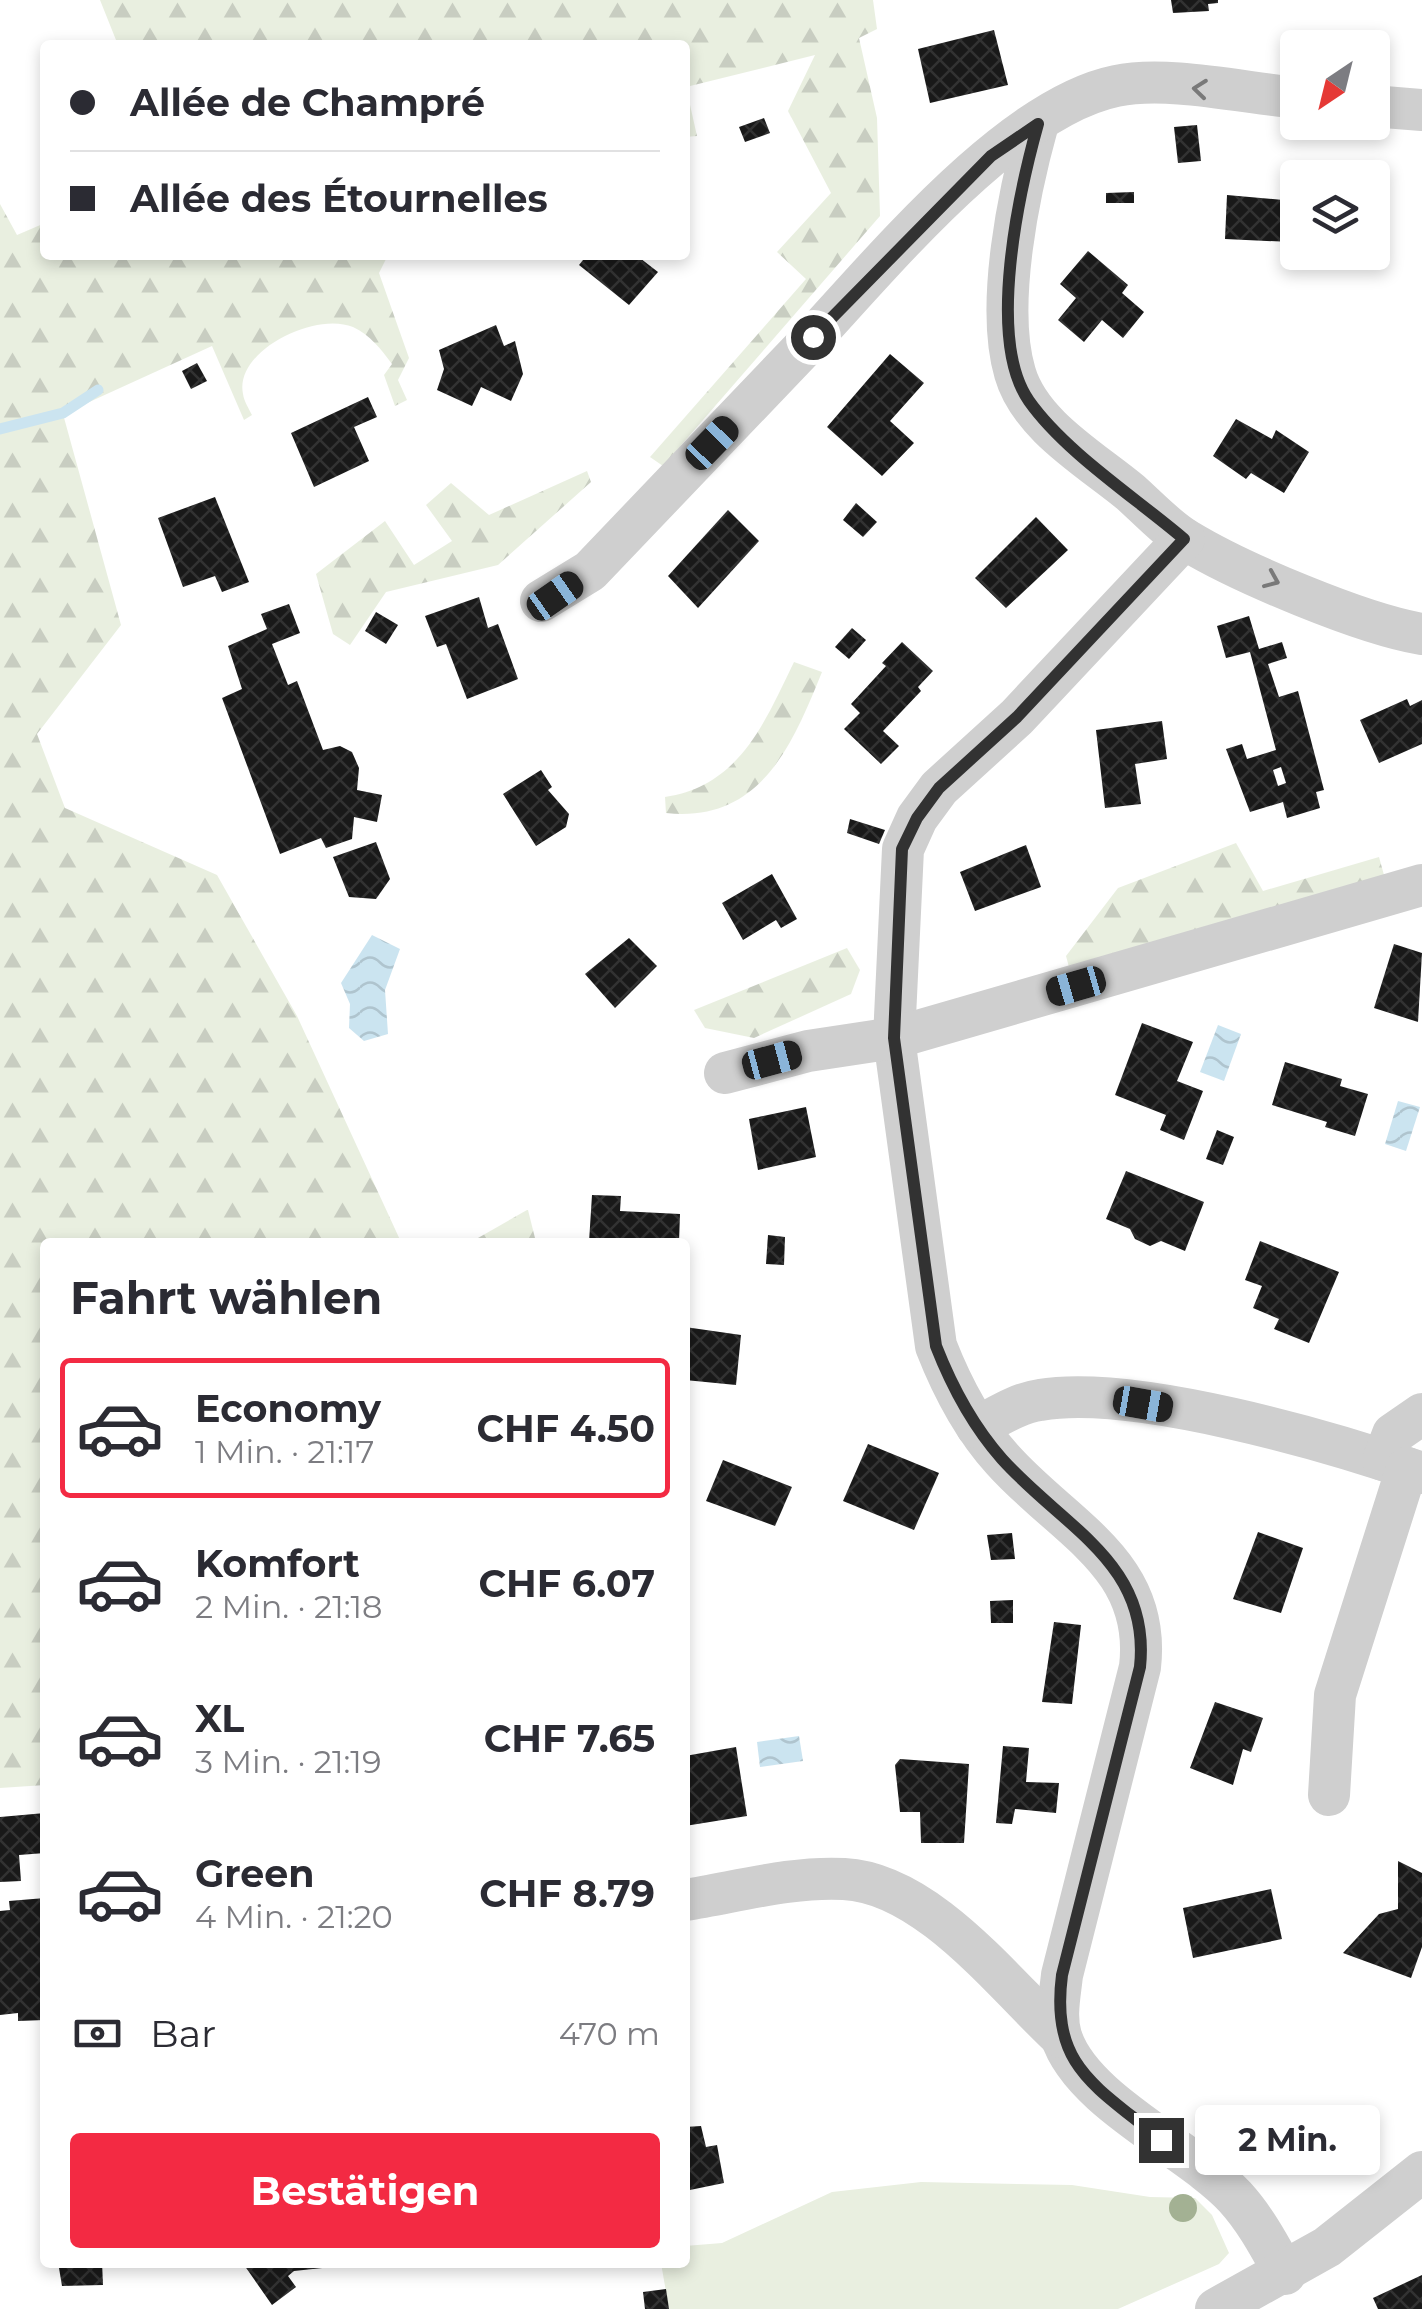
<!DOCTYPE html>
<html lang="de">
<meta charset="utf-8">
<style>
:root{--surface:#fff;--page:#f2f2f3;--text:#2b2b33;--muted:#7c7c81;--line:#e1e1e2;--accent:#f32a43}
body{margin:0;font-family:Montserrat,sans-serif;background:var(--page);color:var(--text);height:100vh;display:flex;flex-direction:column;font-size:38px;white-space:nowrap}
*{box-sizing:border-box;margin:0}
p{font-size:32px;color:var(--muted)}
.icon{flex:none;width:55px;height:55px;fill:none;stroke:currentColor;stroke-width:2;stroke-linecap:round;stroke-linejoin:round}
.map{position:relative;flex:1;overflow:hidden}
.sheet{position:absolute;left:40px;top:1238px;width:650px;height:1030px;display:flex;flex-direction:column;background:var(--surface);border-radius:10px;box-shadow:0 5px 15px #0003}
.sheet>*{flex:none}
.banner{position:absolute;left:40px;top:40px;width:650px;height:220px;border-radius:10px;box-shadow:0 5px 15px #0003;display:grid;align-content:center;height:220px;padding:0 30px;background:var(--surface)}
.needle{width:65px;rotate:215deg}
.controls{position:absolute;left:1280px;top:30px;display:grid;gap:20px}
.controls a{display:grid;place-items:center;width:110px;height:110px;border-radius:10px;background:var(--surface);box-shadow:0 5px 15px #0003;font-size:50px}
.end{position:absolute;width:45px;height:45px;margin:-22px;border:12px solid #323232;background:#fff;box-shadow:0 0 0 5px #fff}
.from{border-radius:50%}
.bubble{position:absolute;height:70px;border-radius:10px;background:var(--surface);box-shadow:0 5px 15px #0003;font-size:32px;font-weight:700;line-height:70px;text-align:center}
.car{position:absolute;width:30px;height:60px;margin:-30px -15px;border-radius:12px;box-shadow:0 0 8px 2px #0007;background:linear-gradient(#222 24%,#8ab4d8 0 40%,#222 0 76%,#8ab4d8 0 86%,#222 0)}
.banner b{display:flex;align-items:center;gap:35px;height:95px;font-size:38px}
.banner b+b{border-top:2px solid var(--line)}
.banner i{width:25px;height:25px;background:var(--text)}
ul{padding:0;list-style:none}
li{display:flex;align-items:center;gap:30px;height:140px;margin:0 20px 15px;padding:0 10px;border:5px solid transparent;border-radius:10px}
li div{flex:1}
li b{display:block;font-size:38px}
li em{font-style:normal;font-weight:700}
li.on{border-color:var(--accent)}
li>.icon{width:90px;height:90px;stroke-width:1.5}
h2{padding:0 30px;font-size:45px;line-height:120px}
.pay{display:flex;align-items:center;gap:25px;height:110px;padding:0 30px;font-size:38px}
.pay p{margin-inline-start:auto}
.button{display:flex;gap:20px;margin-top:auto;padding:20px 30px}
.button a{flex:1;height:115px;border-radius:10px;background:var(--accent);color:#fff;font-size:40px;font-weight:700;line-height:115px;text-align:center}
.map>svg:first-child{display:block}
.green{fill:#e9efe0}
.forest{fill:url(#forest-firs)}
.water{fill:url(#water-waves)}
.lines{fill:none;stroke-linecap:round;stroke-linejoin:round}
.stream{stroke:#cbe4f0;stroke-width:11}
.building{fill:url(#building-cross-hatch);fill-rule:evenodd}
.minor{stroke:#cfcfcf;stroke-width:42}
.tree{fill:#a3b193}
.oneway{stroke:#797979}
.route{stroke:#323232;stroke-width:12}
</style>
<div class="map">
<svg width="1422" height="2309" viewBox="0 0 1422 2309">
<defs>
<pattern id="forest-firs" width="22" height="20" patternUnits="userSpaceOnUse" patternTransform="scale(2.5)"><rect width="22" height="20" fill="#e9efe0"/><path d="M5 1l3.5 6h-7zM16 11l3.5 6h-7z" fill="#c8cdc1"/></pattern>
<pattern id="water-waves" width="16" height="10" patternUnits="userSpaceOnUse" patternTransform="scale(2.5)"><rect width="16" height="10" fill="#cbe4f0"/><path d="M0 5q4-4 8 0t8 0" fill="none" stroke="#afc4ce"/></pattern>
<pattern id="building-cross-hatch" width="8" height="8" patternUnits="userSpaceOnUse" patternTransform="scale(2.5)"><rect width="8" height="8" fill="#191919"/><path d="M0 0l8 8M0 8l8-8" fill="none" stroke="#323232"/></pattern>
</defs>
<rect width="100%" height="100%" fill="#fff"/>
<path class="green" d="M921 2182 1072 2185 1150 2197 1195 2198 1212 2215 1229 2253 1219 2264 1118 2309H669L661 2263 685 2262V2246L722 2243 832 2192Z"/>
<g class="forest">
<path d="M100 0H873L877 29 859 38 877 118 880 216 663 466 650 457 806 279 777 252 831 193 788 111 815 55 686 87 697 136 685 137V45H118Z"/>
<path d="M0 204 17 235 45 223V255H388L379 273 409 358 398 380 407 400 395 406 384 375 392 364C381 349 370 335 353 327 315 311 234 351 243 394 244 401 249 409 252 415L244 420 212 346 63 414 121 625 37 734 65 808 217 875 297 1016 401 1242H45V1785L0 1788Z"/>
<path d="M587 471 591 482 498 565 386 592 350 645 333 634 316 574 385 521 414 565 452 541 426 505 451 483 489 515Z"/>
<path d="M794 662 822 672C792 746 760 823 666 813L665 797C739 786 764 724 794 662Z"/>
<path d="M1236 843 1263 891 1379 857 1384 875 1069 967 1066 956 1118 888Z"/>
<path d="M847 948 860 970 851 994 754 1038 705 1028 694 1010Z"/>
<path d="M528 1210 536 1242H471L527 1210Z"/>
</g>
<g class="water">
<path d="M372 935 400 949 385 990 388 1034 364 1041 349 1028 350 1004 341 983Z"/>
<path d="M1218 1025 1241 1034 1224 1081 1200 1072Z"/>
<path d="M1398 1101 1420 1107 1406 1151 1385 1144Z"/>
<path d="M799 1736 803 1761 760 1767 757 1742Z"/>
</g>
<g class="lines">
<path class="stream" d="M0 429 63 413 98 390"/>
</g>
<g class="building">
<path d="M1171 0H1218V3L1208 4 1209 11 1173 13Z"/>
<path d="M994 30 1008 85 930 103 918 49Z"/>
<path d="M764 118 770 133 745 142 739 127Z"/>
<path d="M1197 125 1201 161 1178 163 1174 127Z"/>
<path d="M1134 192V203H1106V193Z"/>
<path d="M1227 195 1294 201 1291 242 1225 239Z"/>
<path d="M1088 251 1128 285 1122 293 1144 312 1123 338 1102 320 1084 342 1058 320 1076 298 1060 284Z"/>
<path d="M587 255H636L658 272 629 305 579 265Z"/>
<path d="M496 325 504 346 515 341 523 374 511 401 481 387 472 406 437 390 444 369 439 350Z"/>
<path d="M890 354 924 383 890 421 914 443 882 476 827 427Z"/>
<path d="M197 363 207 381 191 389 182 371Z"/>
<path d="M368 397 377 417 354 427 369 461 314 487 291 433Z"/>
<path d="M1236 419 1272 439 1276 430 1309 452 1284 493 1251 473 1246 479 1213 456Z"/>
<path d="M215 497 249 582 222 592 215 576 183 587 158 518Z"/>
<path d="M856 503 877 522 863 537 843 520Z"/>
<path d="M728 510 759 541 698 608 668 576Z"/>
<path d="M1036 517 1068 550 1006 608 975 578Z"/>
<path d="M479 597 488 628 498 624 518 679 467 699 446 644 437 647 425 616Z"/>
<path d="M289 604 300 633 272 644 288 685 297 681 323 750 340 746 352 752 359 768 357 790 382 795 377 822 354 817 352 839 326 848 321 838 280 854 222 698 242 689 228 646 267 629 261 614Z"/>
<path d="M376 612 398 625 386 644 365 631Z"/>
<path d="M1249 616 1259 649 1282 642 1287 658 1268 664 1279 697 1298 691 1324 790 1316 792 1320 808 1287 818 1283 802 1250 812 1226 749 1242 744 1247 759 1276 750 1250 652 1226 658 1217 626ZM1281 767 1286 783 1278 786 1273 770Z"/>
<path d="M852 628 866 640 849 659 835 647Z"/>
<path d="M902 642 933 671 918 687 921 691 883 731 899 746 881 764 844 729 860 713 851 704 886 666 882 663Z"/>
<path d="M1407 699 1410 706 1422 700V744L1379 763 1360 720Z"/>
<path d="M1162 721 1167 759 1135 764 1141 804 1105 808 1096 730Z"/>
<path d="M541 770 552 787 548 790 569 814 566 827 536 846 503 794Z"/>
<path d="M850 819 885 830 879 844 847 833Z"/>
<path d="M376 842 390 879 376 899 349 897 333 857Z"/>
<path d="M1026 845 1041 887 975 911 960 872Z"/>
<path d="M772 874 797 919 781 928 776 920 743 940 722 903Z"/>
<path d="M629 938 657 966 615 1008 585 974Z"/>
<path d="M1394 944 1422 953 1418 1022 1374 1008Z"/>
<path d="M1142 1023 1193 1042 1177 1081 1203 1091 1184 1140 1160 1130 1166 1115 1115 1095Z"/>
<path d="M1285 1062 1342 1079 1340 1086 1368 1094 1355 1136 1325 1127 1327 1122 1272 1105Z"/>
<path d="M806 1107 816 1157 758 1170 749 1119Z"/>
<path d="M1217 1130 1234 1137 1223 1165 1206 1159Z"/>
<path d="M1126 1171 1204 1202 1185 1251 1161 1241 1150 1246 1135 1239 1130 1229 1106 1219Z"/>
<path d="M592 1195 621 1196 620 1211 680 1214 679 1242H589Z"/>
<path d="M768 1235 785 1237 784 1265 766 1264Z"/>
<path d="M1260 1241 1339 1272 1309 1343 1274 1329 1279 1319 1253 1308 1262 1286 1245 1280Z"/>
<path d="M685 1327 741 1335 736 1385 685 1380Z"/>
<path d="M868 1444 939 1473 914 1530 843 1501Z"/>
<path d="M723 1460 792 1487 775 1526 706 1501Z"/>
<path d="M1258 1532 1303 1548 1281 1613 1233 1599Z"/>
<path d="M1012 1533 1015 1559 991 1560 987 1535Z"/>
<path d="M1013 1600V1623H991L990 1601Z"/>
<path d="M1054 1622 1081 1625 1072 1704 1042 1702Z"/>
<path d="M1215 1702 1263 1718 1251 1752 1243 1749 1233 1785 1190 1768Z"/>
<path d="M1003 1746 1029 1748 1026 1782 1059 1783 1056 1813 1015 1809 1012 1824 996 1823Z"/>
<path d="M736 1747 747 1816 685 1826V1756Z"/>
<path d="M900 1759 969 1764 964 1843H921L920 1812H900L895 1765Z"/>
<path d="M45 1813V1853L19 1855 21 1881 0 1882V1817Z"/>
<path d="M1398 1861 1422 1873V1947L1411 1978 1343 1953 1379 1914 1398 1909Z"/>
<path d="M1271 1889 1282 1939 1193 1958 1183 1908Z"/>
<path d="M45 1898V2020L18 2021V2013L0 2015V1911L10 1910 9 1901Z"/>
<path d="M701 2126 706 2147 717 2145 724 2183 685 2191V2127Z"/>
<path d="M58 2262H102L103 2285 62 2286Z"/>
<path d="M242 2262H340L341 2266 294 2271 288 2276 296 2287 272 2305Z"/>
<path d="M1422 2275V2309H1378L1373 2298Z"/>
<path d="M666 2289 669 2309H645L643 2292Z"/>
</g>
<g class="lines">
<g class="minor">
<path d="M1372 106 1422 110"/>
<path d="M1038 123C1019 191 995 305 1015 373 1030 425 1090 459 1130 492 1148 508 1167 529 1188 541 1241 573 1362 624 1422 634"/>
<path d="M1184 539 1017 717 939 788 917 818 903 849 894 1038 936 1346C952 1387 972 1426 1002 1459 1063 1528 1152 1563 1140 1667L1062 1975C1060 1995 1055 2016 1061 2036 1081 2101 1191 2149 1235 2197 1256 2220 1270 2247 1285 2274"/>
<path d="M541 601 590 571C661 496 733 421 805 346 879 267 1008 108 1116 86 1167 75 1244 93 1298 98"/>
<path d="M725 1073 808 1051 894 1038 1422 885"/>
<path d="M977 1427C997 1417 1018 1403 1040 1400 1134 1384 1330 1441 1422 1473"/>
<path d="M1383 1460 1393 1434 1422 1414"/>
<path d="M1329 1795 1335 1695 1407 1468"/>
<path d="M685 1900C736 1892 793 1876 844 1879 927 1883 1003 1983 1061 2037"/>
<path d="M1216 2309 1327 2247 1422 2172"/>
</g>
</g>
<circle class="tree" cx="1183" cy="2208" r="14"/>
<defs><path id="oneway-chevron" d="M-2-3.5L2.5 0L-2 3.5" fill="none" stroke-width="1.6" stroke-linecap="round" stroke-linejoin="round" transform="scale(2.5)"/></defs>
<g class="oneway">
<use href="#oneway-chevron" transform="translate(1200 89) rotate(-174)"/>
<use href="#oneway-chevron" transform="translate(1272 580) rotate(23)"/>
</g>
<g class="lines">
<path class="route" d="M813 337 991 156 1038 124C1019 192 986 340 1029 401 1065 452 1136 498 1184 539L1017 717 939 788 917 818 902 849 894 1038 936 1346C952 1387 973 1426 1002 1459 1064 1528 1151 1563 1140 1667L1062 1975C1050 2068 1097 2086 1161 2140"/>
</g>
</svg>
<div class="controls">
<a><svg class="needle" viewBox="-14 -14 28 28"><path d="M0-13l5 13h-10z" fill="#e53935"/><path d="M0 13l5-13h-10z" fill="#7c7c81"/></svg></a>
<a><svg class="icon" aria-label="layers" viewBox="0 0 24 24"><path d="M12 4l9 5-9 5-9-5zM3 14l9 5 9-5"/></svg></a>
</div>
<i class="end from" style="left:813px;top:337px"></i>
<i class="end" style="left:1161px;top:2140px"></i>
<div class="bubble" style="left:1195px;top:2105px;width:185px">2 Min.</div>
<i class="car" style="left:712px;top:443px;rotate:44deg"></i>
<i class="car" style="left:555px;top:596px;rotate:55deg"></i>
<i class="car" style="left:1076px;top:986px;rotate:254deg"></i>
<i class="car" style="left:772px;top:1060px;rotate:75deg"></i>
<i class="car" style="left:1143px;top:1404px;rotate:100deg"></i>
<div class="banner">
<b><i class="from"></i>Allée de Champré</b>
<b><i></i>Allée des Étournelles</b>
</div>
<section class="sheet">
<h2>Fahrt wählen</h2>
<ul>
<li class="on"><svg class="icon" aria-label="car" viewBox="0 0 24 24"><path d="M5 17H2v-5l4-1 3-4h7l3 4 3 1v5h-3M9 17h6M6 11h13"/><circle cx="7" cy="17" r="2"/><circle cx="17" cy="17" r="2"/></svg><div><b>Economy</b><p>1 Min. · 21:17</p></div><em>CHF 4.50</em></li>
<li><svg class="icon" aria-label="car" viewBox="0 0 24 24"><path d="M5 17H2v-5l4-1 3-4h7l3 4 3 1v5h-3M9 17h6M6 11h13"/><circle cx="7" cy="17" r="2"/><circle cx="17" cy="17" r="2"/></svg><div><b>Komfort</b><p>2 Min. · 21:18</p></div><em>CHF 6.07</em></li>
<li><svg class="icon" aria-label="car" viewBox="0 0 24 24"><path d="M5 17H2v-5l4-1 3-4h7l3 4 3 1v5h-3M9 17h6M6 11h13"/><circle cx="7" cy="17" r="2"/><circle cx="17" cy="17" r="2"/></svg><div><b>XL</b><p>3 Min. · 21:19</p></div><em>CHF 7.65</em></li>
<li><svg class="icon" aria-label="car" viewBox="0 0 24 24"><path d="M5 17H2v-5l4-1 3-4h7l3 4 3 1v5h-3M9 17h6M6 11h13"/><circle cx="7" cy="17" r="2"/><circle cx="17" cy="17" r="2"/></svg><div><b>Green</b><p>4 Min. · 21:20</p></div><em>CHF 8.79</em></li>
</ul>
<div class="pay"><svg class="icon" aria-label="cash" viewBox="0 0 24 24"><path d="M3 7h18v10H3z"/><circle cx="12" cy="12" r="2"/></svg>Bar<p>470 m</p></div>
<div class="button"><a>Bestätigen</a></div>
</section>
</div>
